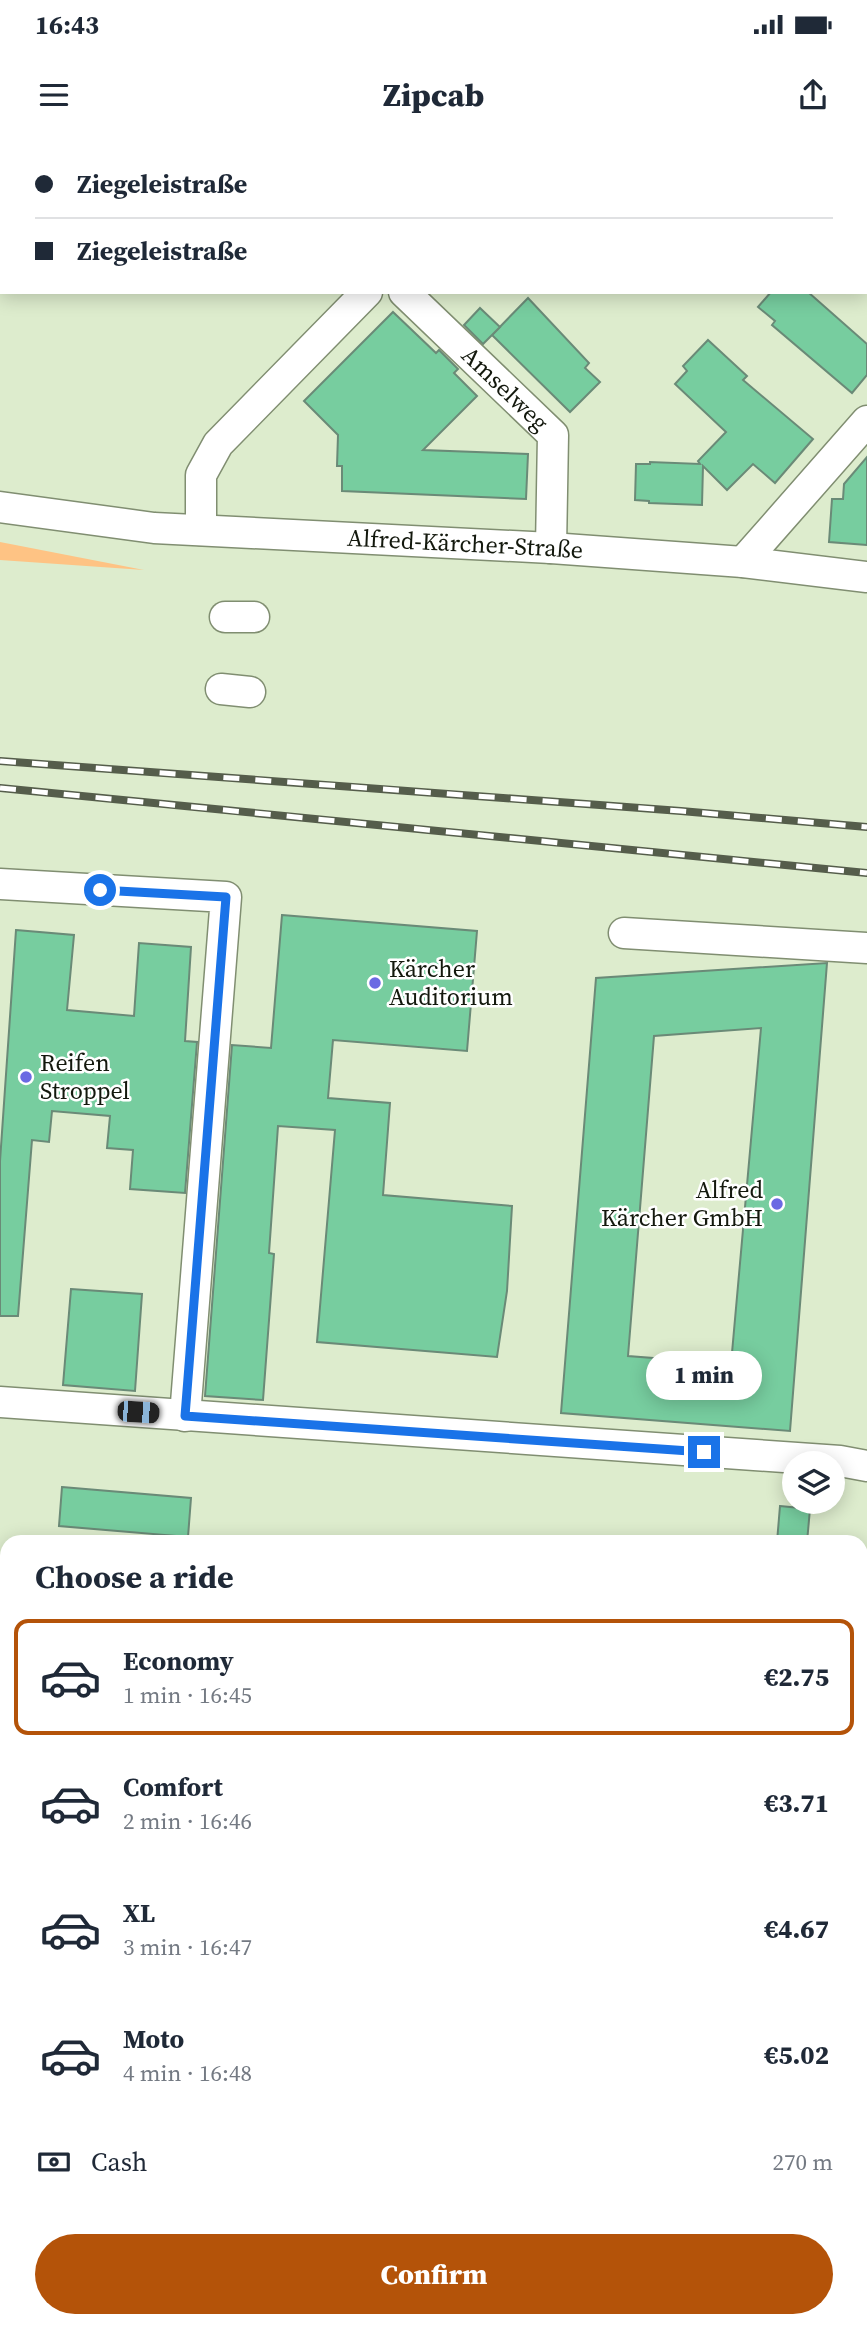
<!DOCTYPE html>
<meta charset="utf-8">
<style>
:root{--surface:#fff;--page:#f6f6f7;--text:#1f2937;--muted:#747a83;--line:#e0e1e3;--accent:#b45309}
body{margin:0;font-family:"Source Serif 4",serif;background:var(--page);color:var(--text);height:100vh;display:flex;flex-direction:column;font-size:26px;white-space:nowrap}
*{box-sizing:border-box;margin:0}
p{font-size:23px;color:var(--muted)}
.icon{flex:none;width:38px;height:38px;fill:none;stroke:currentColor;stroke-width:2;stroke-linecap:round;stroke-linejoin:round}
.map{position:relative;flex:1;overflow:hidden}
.panel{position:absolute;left:0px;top:1395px;width:868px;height:793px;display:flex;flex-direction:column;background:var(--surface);border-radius:21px 21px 0 0;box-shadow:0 4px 18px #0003}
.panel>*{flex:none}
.guide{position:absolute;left:0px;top:0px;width:868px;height:154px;box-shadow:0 4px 18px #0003;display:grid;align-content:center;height:154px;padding:0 35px;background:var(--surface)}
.fabs{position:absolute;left:782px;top:1311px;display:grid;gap:14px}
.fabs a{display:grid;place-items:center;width:63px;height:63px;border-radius:50%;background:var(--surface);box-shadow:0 4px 18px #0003;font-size:35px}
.end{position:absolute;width:32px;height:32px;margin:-16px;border:9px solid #1a73e8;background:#fff;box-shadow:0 0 0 4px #fff}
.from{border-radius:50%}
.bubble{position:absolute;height:49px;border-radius:24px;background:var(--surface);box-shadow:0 4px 18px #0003;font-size:23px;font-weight:800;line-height:49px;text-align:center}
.car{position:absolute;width:21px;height:42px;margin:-21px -10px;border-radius:9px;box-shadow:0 0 5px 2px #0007;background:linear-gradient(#222 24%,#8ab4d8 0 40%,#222 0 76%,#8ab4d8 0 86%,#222 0)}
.guide b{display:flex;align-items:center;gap:24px;height:66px;font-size:26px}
.guide b+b{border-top:2px solid var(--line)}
.guide i{width:18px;height:18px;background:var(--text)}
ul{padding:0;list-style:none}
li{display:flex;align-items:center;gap:21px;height:116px;margin:0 14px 10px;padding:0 21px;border:4px solid transparent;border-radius:14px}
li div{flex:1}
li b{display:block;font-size:26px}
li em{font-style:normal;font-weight:800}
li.active{border-color:var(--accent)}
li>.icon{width:63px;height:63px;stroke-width:1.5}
h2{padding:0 35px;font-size:32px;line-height:84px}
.pay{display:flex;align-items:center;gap:18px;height:77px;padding:0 35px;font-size:26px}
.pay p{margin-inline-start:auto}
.button{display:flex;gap:14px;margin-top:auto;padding:14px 35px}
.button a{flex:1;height:80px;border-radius:42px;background:var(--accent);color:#fff;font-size:28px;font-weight:800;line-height:80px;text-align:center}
.status{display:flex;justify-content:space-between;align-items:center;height:49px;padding:0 35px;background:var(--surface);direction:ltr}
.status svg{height:19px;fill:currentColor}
header{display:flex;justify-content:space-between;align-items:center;height:91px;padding:0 35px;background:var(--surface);font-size:32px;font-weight:800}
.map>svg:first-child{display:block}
.green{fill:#fec384}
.water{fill:#60d6cf;stroke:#499d95;stroke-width:2}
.building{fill:#77cd9f;stroke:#6a8a77;stroke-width:2;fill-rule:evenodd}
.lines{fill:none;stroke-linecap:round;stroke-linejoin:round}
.minor-casing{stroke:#808e71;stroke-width:33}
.minor{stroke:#fff;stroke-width:30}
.rail-casing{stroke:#555d4b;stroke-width:8}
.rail{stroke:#fff;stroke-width:5;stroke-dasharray:16;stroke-linecap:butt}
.route{stroke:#1a73e8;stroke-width:9}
.poi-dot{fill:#6b69e3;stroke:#fff;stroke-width:2.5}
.labels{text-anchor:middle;stroke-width:5;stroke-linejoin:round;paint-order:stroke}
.street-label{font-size:24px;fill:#13180d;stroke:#fff}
.poi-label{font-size:24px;fill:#13180d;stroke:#fff;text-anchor:start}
</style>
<div class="status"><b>16:43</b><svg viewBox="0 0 49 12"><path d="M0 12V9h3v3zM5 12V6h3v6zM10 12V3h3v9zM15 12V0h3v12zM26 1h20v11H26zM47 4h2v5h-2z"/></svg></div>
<header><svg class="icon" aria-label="menu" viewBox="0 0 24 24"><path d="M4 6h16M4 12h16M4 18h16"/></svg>Zipcab<svg class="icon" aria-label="share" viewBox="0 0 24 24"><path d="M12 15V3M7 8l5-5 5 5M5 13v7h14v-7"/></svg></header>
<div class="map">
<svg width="867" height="2187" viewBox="0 0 867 2187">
<rect width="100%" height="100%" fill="#ddeccd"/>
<g class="green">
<path d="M63 0H279L68 2Z"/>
<path d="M0 402 144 430 0 420Z"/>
<path d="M191 2180H350V2187H190Z"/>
</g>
<rect class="water" x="52" y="2181" width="103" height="6"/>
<g class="building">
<path d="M771 152H808L867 204V235L852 253 772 185 775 181 758 167Z"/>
<path d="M528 158 589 223 585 228 600 242 570 272 492 195Z"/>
<path d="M480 168 500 187 483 204 464 185Z"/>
<path d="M393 172 436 213 439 210 458 229 454 233 477 256 423 310 528 314 526 359 342 351V326H337L338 295 304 261Z"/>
<path d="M708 200 747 236 743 240 813 299 775 343 753 324 727 350 703 326 702 365 649 363V361L635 360 636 324H650V322L700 324 698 321 726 292 675 244 687 231 683 226Z"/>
<path d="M867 317V405L829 402 832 359H843L844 344Z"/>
<path d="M282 775 477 791 467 911 333 900 328 958 390 963 383 1055 512 1066 507 1151 497 1217 317 1202 335 990 278 986 269 1113 274 1114 263 1260 205 1256 232 905 271 908Z"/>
<path d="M16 790 74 795 67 870 134 876 139 803 191 807 185 901 197 902 185 1053 130 1049 133 1010 107 1008 110 976 52 971 49 1002 32 1000 18 1176H0V1021Z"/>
<path d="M827 823 790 1291 561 1273 596 838ZM761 888 731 1224 628 1216 654 896Z"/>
<path d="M71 1149 142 1154 135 1251 63 1245Z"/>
<path d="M62 1347 191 1358 188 1397 59 1386Z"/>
<path d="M780 1366 810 1369 807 1402H777Z"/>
</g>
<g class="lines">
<g class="minor-casing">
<g id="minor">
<path d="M528 2 530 0"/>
<path id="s1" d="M404 152 553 295 551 408"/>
<path id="s2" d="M0 367 154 388 551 408 743 422 867 437"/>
<path d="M201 390V335L218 304 367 152"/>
<path d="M743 422 867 281"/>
<path d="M225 477H254"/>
<path d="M221 549 250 552"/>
<path d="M0 744 226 757 185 1276"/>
<path d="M624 793 867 808"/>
<path d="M0 1262 840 1321 867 1326"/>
<path d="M861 1605 867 1592"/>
<path d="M591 2187 603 2180"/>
</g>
</g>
<use href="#minor" class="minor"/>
<g class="rail-casing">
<g id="rail">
<path d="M0 621 681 671 867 687"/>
<path d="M0 648 867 733"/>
</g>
</g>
<use href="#rail" class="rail"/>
</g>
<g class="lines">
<path class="route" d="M100 750 226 757 185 1276 704 1312"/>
</g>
<g class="poi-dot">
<circle cx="375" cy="843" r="7"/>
<circle cx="26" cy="937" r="7"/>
<circle cx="777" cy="1064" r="7"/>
</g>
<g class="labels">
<g class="street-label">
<text dy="8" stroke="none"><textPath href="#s1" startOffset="140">Amselweg</textPath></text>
<text dy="8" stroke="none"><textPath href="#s2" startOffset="467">Alfred-Kärcher-Straße</textPath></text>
</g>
<g class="poi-label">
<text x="389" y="837">Kärcher<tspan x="389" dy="28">Auditorium</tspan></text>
<text x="40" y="931">Reifen<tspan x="40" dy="28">Stroppel</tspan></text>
<text x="763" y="1058" text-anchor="end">Alfred<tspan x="763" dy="28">Kärcher GmbH</tspan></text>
</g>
</g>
</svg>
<div class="fabs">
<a><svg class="icon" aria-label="layers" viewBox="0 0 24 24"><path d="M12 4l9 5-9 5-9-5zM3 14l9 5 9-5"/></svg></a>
</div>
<i class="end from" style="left:100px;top:750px"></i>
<i class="end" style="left:704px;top:1312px"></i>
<div class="bubble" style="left:646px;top:1211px;width:116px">1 min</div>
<i class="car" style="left:138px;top:1272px;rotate:94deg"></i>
<div class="guide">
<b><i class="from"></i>Ziegeleistraße</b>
<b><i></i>Ziegeleistraße</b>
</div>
<section class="panel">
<h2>Choose a ride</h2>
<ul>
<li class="active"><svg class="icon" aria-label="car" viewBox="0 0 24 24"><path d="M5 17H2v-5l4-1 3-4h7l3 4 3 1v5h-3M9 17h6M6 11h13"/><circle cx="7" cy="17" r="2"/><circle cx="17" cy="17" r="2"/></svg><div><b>Economy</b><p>1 min · 16:45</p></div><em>€2.75</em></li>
<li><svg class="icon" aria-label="car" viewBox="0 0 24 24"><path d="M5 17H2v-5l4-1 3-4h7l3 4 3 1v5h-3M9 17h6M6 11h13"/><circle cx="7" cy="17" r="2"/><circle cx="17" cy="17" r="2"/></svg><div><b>Comfort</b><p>2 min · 16:46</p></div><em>€3.71</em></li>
<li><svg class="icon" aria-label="car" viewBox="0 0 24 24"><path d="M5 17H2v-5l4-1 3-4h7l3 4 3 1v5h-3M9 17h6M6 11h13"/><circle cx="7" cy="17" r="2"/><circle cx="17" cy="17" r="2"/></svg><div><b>XL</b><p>3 min · 16:47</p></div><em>€4.67</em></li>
<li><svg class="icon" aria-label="car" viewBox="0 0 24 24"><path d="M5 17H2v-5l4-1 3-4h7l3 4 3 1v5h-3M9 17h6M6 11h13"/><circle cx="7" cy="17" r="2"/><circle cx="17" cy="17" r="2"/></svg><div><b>Moto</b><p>4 min · 16:48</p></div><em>€5.02</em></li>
</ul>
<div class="pay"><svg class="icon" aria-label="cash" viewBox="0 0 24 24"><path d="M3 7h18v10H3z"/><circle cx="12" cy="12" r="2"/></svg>Cash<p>270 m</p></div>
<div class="button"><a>Confirm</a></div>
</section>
</div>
